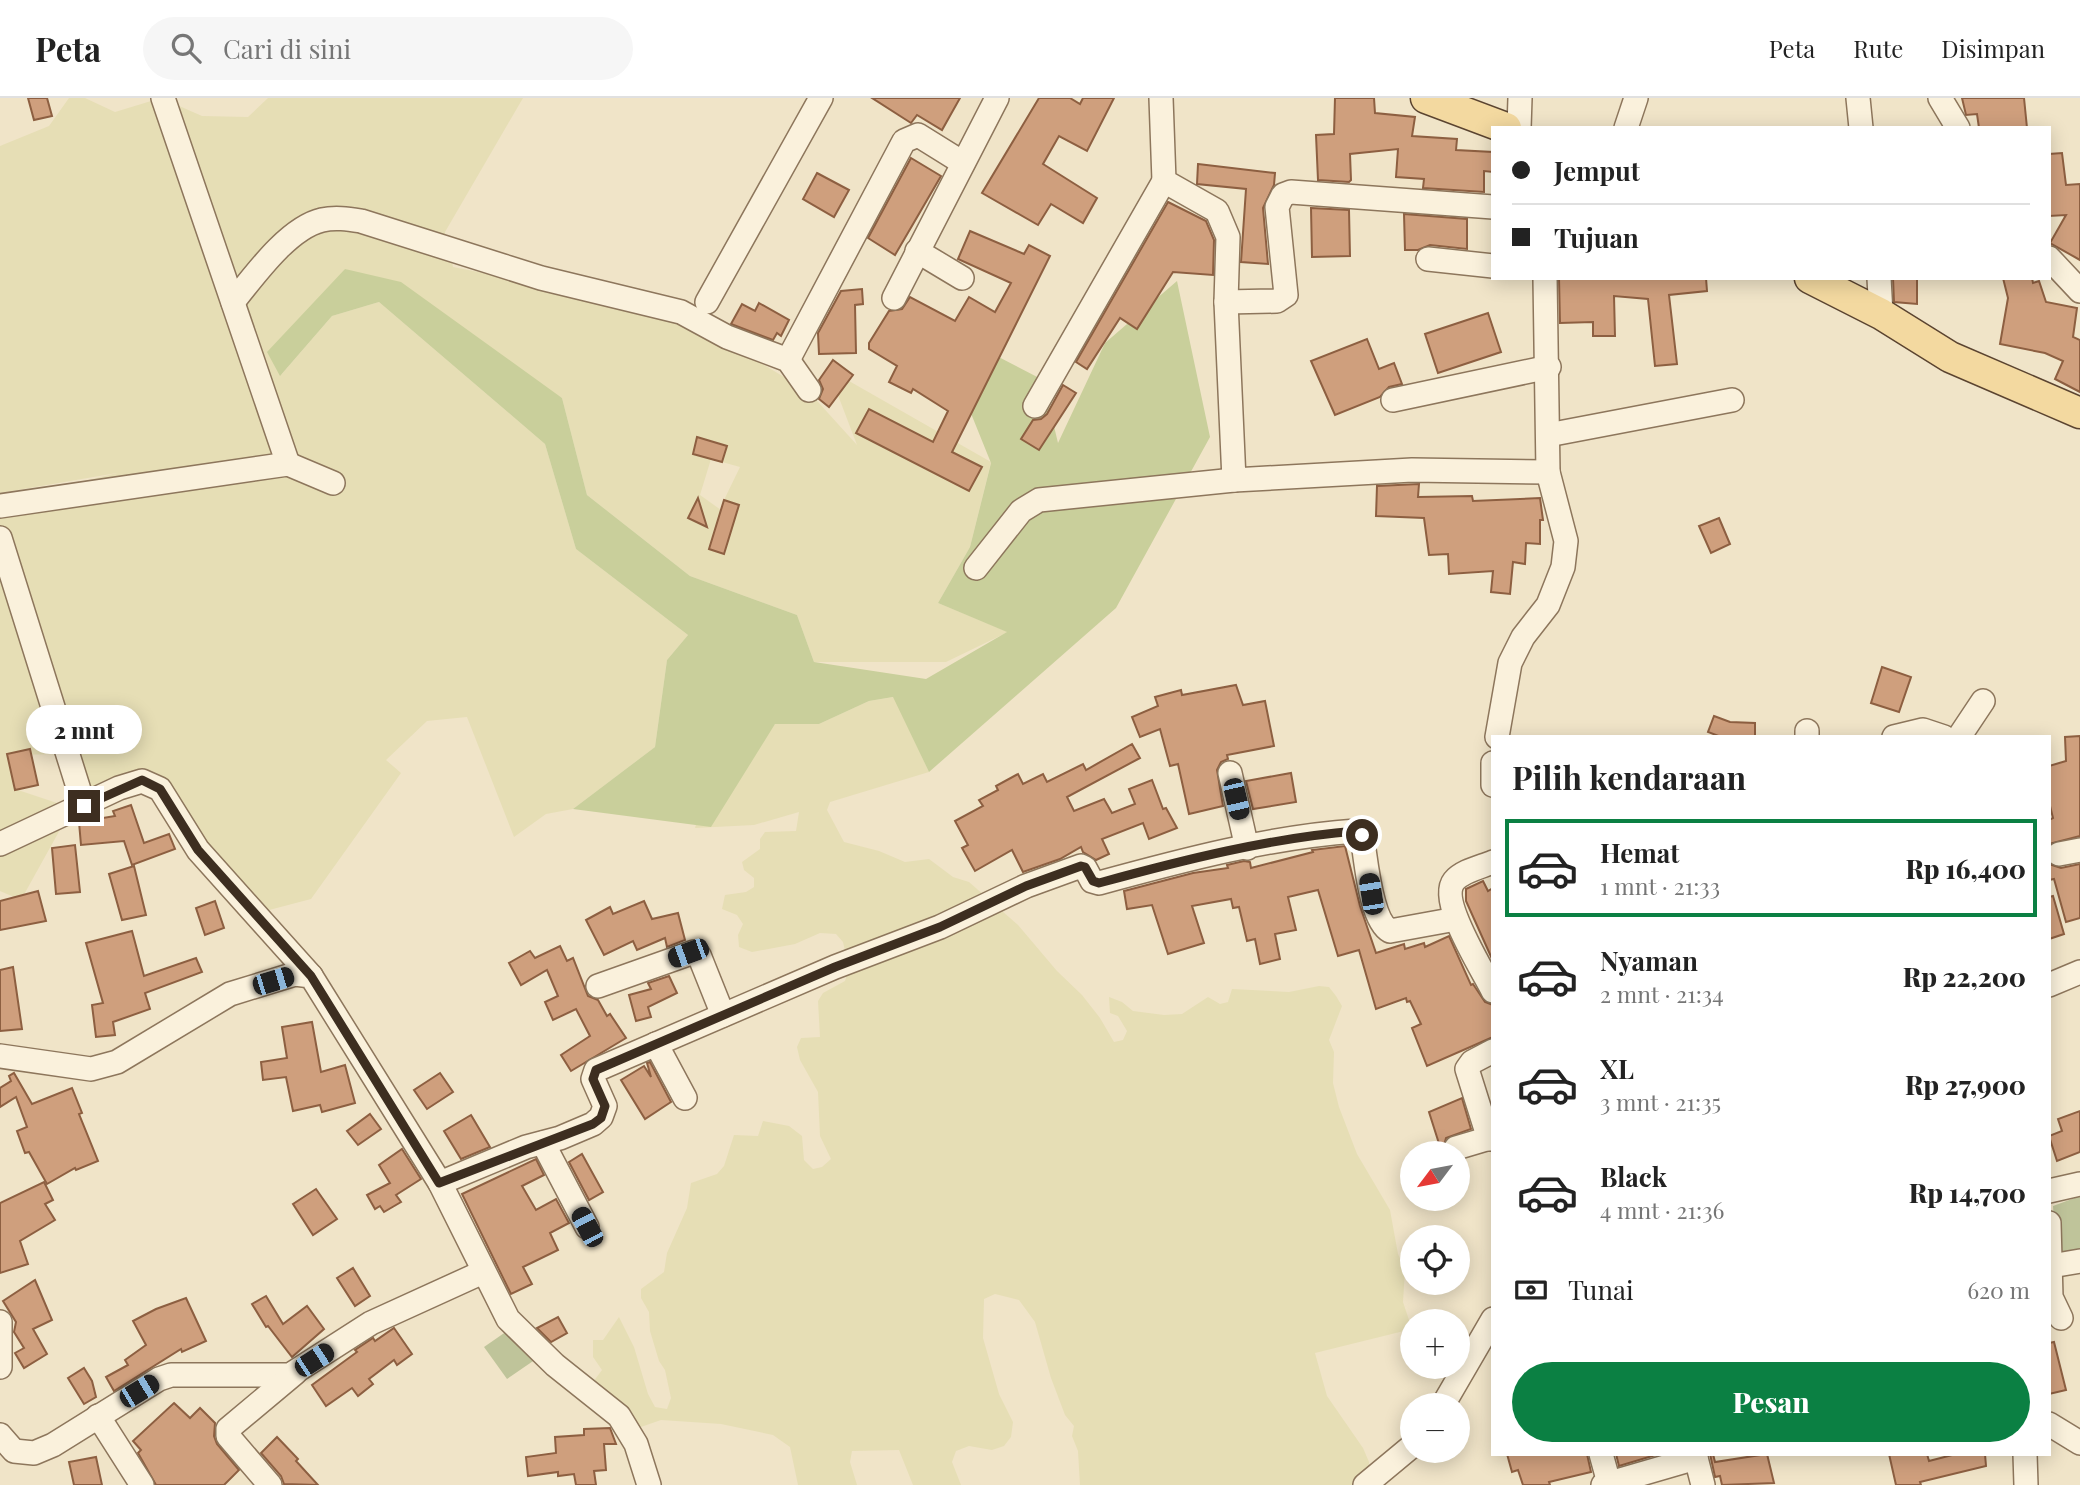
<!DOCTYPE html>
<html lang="id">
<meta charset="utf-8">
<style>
:root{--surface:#fff;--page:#f6f6f6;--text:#222;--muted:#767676;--line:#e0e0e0;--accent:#0b8043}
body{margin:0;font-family:"Playfair Display",serif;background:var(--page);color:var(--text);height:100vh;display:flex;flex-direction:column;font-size:26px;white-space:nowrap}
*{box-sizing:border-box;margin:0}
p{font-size:23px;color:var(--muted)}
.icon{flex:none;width:38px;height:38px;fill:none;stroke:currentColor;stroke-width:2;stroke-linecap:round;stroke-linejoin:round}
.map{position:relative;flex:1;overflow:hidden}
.panel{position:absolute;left:1491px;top:637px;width:560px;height:721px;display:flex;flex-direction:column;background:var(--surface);border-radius:0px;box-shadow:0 4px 18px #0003}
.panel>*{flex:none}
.guide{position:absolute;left:1491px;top:28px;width:560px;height:154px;border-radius:0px;box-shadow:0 4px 18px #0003;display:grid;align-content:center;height:154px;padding:0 21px;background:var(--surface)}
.needle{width:46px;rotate:238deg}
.controls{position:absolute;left:1400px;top:1043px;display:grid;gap:14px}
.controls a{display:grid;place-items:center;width:70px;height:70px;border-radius:50%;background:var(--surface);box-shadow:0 4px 18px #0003;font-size:35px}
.end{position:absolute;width:32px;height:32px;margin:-16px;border:9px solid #3d2e20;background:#fff;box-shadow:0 0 0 4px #fff}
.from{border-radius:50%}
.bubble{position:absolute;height:49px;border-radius:24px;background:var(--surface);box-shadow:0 4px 18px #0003;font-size:23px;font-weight:800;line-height:49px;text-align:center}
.car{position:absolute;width:21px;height:42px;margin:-21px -10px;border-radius:9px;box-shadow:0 0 5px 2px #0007;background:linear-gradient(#222 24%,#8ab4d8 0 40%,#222 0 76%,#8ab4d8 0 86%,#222 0)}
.guide b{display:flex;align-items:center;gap:24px;height:66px;font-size:26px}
.guide b+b{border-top:2px solid var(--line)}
.guide i{width:18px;height:18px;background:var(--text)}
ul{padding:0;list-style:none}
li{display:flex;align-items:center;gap:21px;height:98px;margin:0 14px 10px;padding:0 7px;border:4px solid transparent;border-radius:0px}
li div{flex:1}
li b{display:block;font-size:26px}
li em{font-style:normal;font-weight:800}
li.selected{border-color:var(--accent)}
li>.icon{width:63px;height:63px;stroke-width:1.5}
h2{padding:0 21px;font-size:32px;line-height:84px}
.pay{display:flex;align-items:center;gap:18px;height:77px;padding:0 21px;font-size:26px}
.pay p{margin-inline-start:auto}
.primary-button{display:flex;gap:14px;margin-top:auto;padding:14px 21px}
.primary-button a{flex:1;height:80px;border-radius:42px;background:var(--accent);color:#fff;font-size:28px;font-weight:800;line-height:80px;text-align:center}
header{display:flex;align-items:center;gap:42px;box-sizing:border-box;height:98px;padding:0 35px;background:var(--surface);border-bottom:2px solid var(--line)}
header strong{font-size:33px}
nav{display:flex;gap:38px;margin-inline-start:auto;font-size:24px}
.search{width:490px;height:63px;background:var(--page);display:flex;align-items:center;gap:18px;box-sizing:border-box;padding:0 24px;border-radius:38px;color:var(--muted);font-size:26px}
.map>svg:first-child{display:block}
.farmland{fill:#e6deb5;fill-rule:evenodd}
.green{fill:#c9cf9b}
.cemetery{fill:#bfc49a}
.building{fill:#cf9f7d;stroke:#8d5f41;stroke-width:2}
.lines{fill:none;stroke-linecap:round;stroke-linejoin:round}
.minor-casing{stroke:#8d765c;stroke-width:26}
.major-casing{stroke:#5b4430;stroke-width:33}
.minor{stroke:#faf1dc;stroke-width:23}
.major{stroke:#f3d9a0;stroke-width:30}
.route{stroke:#3d2e20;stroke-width:9}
</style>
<header>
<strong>Peta</strong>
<div class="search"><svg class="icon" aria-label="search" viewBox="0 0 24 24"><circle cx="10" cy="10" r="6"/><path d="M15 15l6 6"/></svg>Cari di sini</div>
<nav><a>Peta</a><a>Rute</a><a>Disimpan</a></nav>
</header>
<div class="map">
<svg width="2080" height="1387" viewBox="0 0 2080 1387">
<rect width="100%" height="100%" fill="#f0e4c8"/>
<g class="farmland">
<path d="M69 0H85L115 14 161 0 202 18 248 19 268 0H523L445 134 453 169 674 213 809 294 857 347 828 271 991 364 970 449 938 505 1008 534 946 564H814L797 517 690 478 587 397 562 300 345 171 281 277 332 218 379 204 545 346 576 451 688 537 667 562 655 649 573 711 546 716 514 739 467 619 427 623 386 662 401 675 311 801 254 816 192 733 126 681 87 702 67 656 7 657 18 692 72 710 21 802 0 793V404L117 375 0 395V48L49 28ZM698 339 726 348 722 364 740 369 724 402 739 407 728 439 714 433 721 412 700 397 711 361 693 356Z"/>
<path d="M894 599 929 674 830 704 827 712 844 744 879 753 905 764 929 761 953 779 969 784 1018 827 1057 873 1082 897 1100 920 1114 944 1123 942 1127 933 1118 918 1110 915 1109 899 1122 904 1133 913 1164 917 1182 916 1208 899 1220 906 1228 904 1232 891 1289 894 1319 888 1329 889 1336 898 1342 908 1329 942 1334 954 1333 985 1339 1009 1357 1056 1390 1112 1398 1156 1405 1172 1403 1204 1412 1231 1315 1255 1327 1298 1363 1350 1369 1364 1368 1387H1080L1078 1353 1072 1338 1074 1328 1065 1317 1051 1280 1035 1224 1019 1202 995 1196 984 1201 983 1240 999 1296 1013 1324 1011 1339 1004 1348 992 1352 969 1348 956 1353 952 1364 961 1387H913L899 1352 852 1353 850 1364 857 1387H798L790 1349 773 1337 721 1326 661 1322 638 1330 614 1331 595 1309 590 1288 602 1272 593 1259V1242H603L619 1219 634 1249 648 1296 655 1309 667 1311 671 1300 665 1272 659 1263 650 1233 649 1214 641 1200V1191L664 1174 667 1155 687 1110 691 1085 717 1076 724 1068 734 1037 758 1038 763 1023 789 1028 802 1038 804 1062 813 1071 822 1069 831 1061 820 1038 818 994 800 962 797 949 801 940 820 939 818 903 823 895 845 883 849 870 843 844 836 836 820 835 795 846 752 854 739 849 738 837 743 826 737 817 722 811 725 797 746 794 754 789V780L744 772 742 764 760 751V741L765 734 796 733 799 714 754 727 695 730 702 706 775 626H819L869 603Z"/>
</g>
<path class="green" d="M345 171 401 184 562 300 587 397 690 478 797 517 814 564 926 581 1007 534 938 505 970 449 991 365 970 313 989 254 1043 282 1058 345 1105 245 1177 183 1210 339 1116 510 929 674 893 599 869 603 819 626H775L711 729 573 711 655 649 667 562 688 537 576 451 545 346 379 204 332 218 280 278 267 254Z"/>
<g class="cemetery">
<path d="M2080 1098V1157L2056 1162 2053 1108Z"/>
<path d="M510 1231 539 1259 507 1281 484 1249Z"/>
</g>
<g class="building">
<path d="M28 0H47L52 18 34 22Z"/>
<path d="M872 0H960L942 32 917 17 911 25Z"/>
<path d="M1039 0H1070L1080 6 1083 0H1114L1087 53 1059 38 1043 66 1097 100 1083 125 1051 106 1038 127 982 95Z"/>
<path d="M1335 0H1374L1375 15 1415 19 1412 38 1457 41 1456 52 1493 54V74L1484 73V94L1423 90 1424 81 1396 79 1398 51 1350 56 1351 82 1349 84 1318 82 1316 37 1334 36Z"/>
<path d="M1962 0H2024L2027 30H1979L1977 16 1966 17Z"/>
<path d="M2062 55 2066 87 2080 86V162L2050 145 2066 117 2049 118V56Z"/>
<path d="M911 60 941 78 895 157 868 140Z"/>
<path d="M1198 66 1275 75 1274 87 1263 110 1268 166 1241 164 1246 91 1197 86Z"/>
<path d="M817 75 849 92 834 119 803 101Z"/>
<path d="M1168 104 1206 123 1214 142 1213 177 1173 174 1137 231 1120 220 1087 271 1076 264Z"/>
<path d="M1311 110 1349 112 1350 158 1312 159Z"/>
<path d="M1404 116 1467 121V151L1430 147 1418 152H1405Z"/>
<path d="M970 133 1024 156 1029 147 1050 158 952 354 982 369 969 393 856 335 869 311 933 344 948 313 913 291 911 295 889 284 897 268 869 251V245L889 213 902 211 910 199 955 223 969 199 995 214 1011 185 958 161Z"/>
<path d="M1559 180H1706L1707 193 1669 197 1677 266 1655 268 1648 201 1614 198 1615 238H1593V224L1560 225Z"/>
<path d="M1893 180H1917V206L1894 204Z"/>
<path d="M2003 180H2032L2033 185 2039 183 2046 204 2077 210 2073 239 2080 242V294L2055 281 2063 263 2045 255 2000 246 2008 200Z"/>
<path d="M862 191 863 206 855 207 856 255 819 256 818 235 841 193Z"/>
<path d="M759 205 789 222 781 238 777 235 773 242 731 226 742 206 755 213Z"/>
<path d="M1488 215 1501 254 1438 275 1425 236Z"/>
<path d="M1367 241 1379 271 1394 265 1402 286 1389 289 1380 299 1335 317 1311 263Z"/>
<path d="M833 262 853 277 829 309 819 301 823 291 819 282Z"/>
<path d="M1063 287 1076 295 1039 352 1021 341 1033 322 1041 321 1047 316Z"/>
<path d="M697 339 727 348 722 364 693 356Z"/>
<path d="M1419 386 1418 399 1472 398 1473 403 1540 400 1543 422H1540V446L1526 445 1525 466 1513 464 1510 496 1491 494 1493 473 1449 476 1448 456 1429 457 1424 420 1376 418 1377 388Z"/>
<path d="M698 400 707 429 688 420Z"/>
<path d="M724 402 739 407 724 456 709 451Z"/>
<path d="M1719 420 1730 446 1711 455 1699 428Z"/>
<path d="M1882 569 1911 579 1899 614 1871 605Z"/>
<path d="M1236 587 1243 607 1265 603 1274 648 1227 657 1228 661 1221 664 1217 672 1223 708 1189 716 1178 666 1170 668 1160 631 1140 639 1132 619 1158 608 1155 599 1181 592 1182 597Z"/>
<path d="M1714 618 1730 624 1755 625V639H1721L1708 634Z"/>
<path d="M2080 638V738L2049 746V722L2053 720 2049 704V668L2066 663 2065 639Z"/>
<path d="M1132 646 1140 660 1067 699 1074 713 1104 701 1112 715 1135 706 1129 691 1152 682 1163 711 1166 710 1177 730 1149 741 1143 725 1102 741 1109 756 1096 762 1083 754 1081 749 1060 761 1023 774 1012 752 975 773 962 750 968 747 955 723 983 708 979 702 998 692 996 688 1018 676 1023 686 1043 676 1047 684 1083 666 1086 672Z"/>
<path d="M30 651 38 687 15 692 7 656Z"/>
<path d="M1291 675 1296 704 1253 711 1246 683Z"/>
<path d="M131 707 144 745 169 736 175 751 132 767 124 743 81 747 79 724 115 718 113 713Z"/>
<path d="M75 747 80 794 56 796 52 750Z"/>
<path d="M1345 748 1360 808 1376 855 1404 846 1405 851 1424 845 1425 849 1449 838 1471 887 1473 886 1485 904 1493 907V939L1427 968 1412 930 1421 926 1410 903 1407 904 1406 900 1376 911 1359 852 1338 858 1318 792 1288 799 1296 832 1275 836 1280 861 1260 866 1255 841 1247 843 1239 809 1233 810 1231 801 1192 808 1204 845 1168 856 1152 807 1127 811 1124 793 1193 775 1228 770 1227 767 1244 763 1250 764 1251 770 1313 754 1312 752Z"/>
<path d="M2049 766 2061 770 2080 766V820L2066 824 2054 781 2049 782Z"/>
<path d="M134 768 146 817 122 822 109 776Z"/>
<path d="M1483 783 1488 793 1493 790V863L1466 803V791Z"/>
<path d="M38 793 46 823 0 832V803Z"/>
<path d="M2053 798 2064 836 2049 841V799Z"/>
<path d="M215 803 224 830 205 837 196 810Z"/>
<path d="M644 803 652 821 678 815 685 842 667 849 665 840 637 852 633 843 604 857 586 822 610 809 613 816Z"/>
<path d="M132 833 144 878 196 860 202 874 145 895 150 911 113 924 115 937 96 939 92 907 103 905 86 845Z"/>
<path d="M560 848 567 863 573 860 588 898 598 902 607 918 610 916 626 940 571 973 561 957 590 938 576 911 553 922 545 904 558 898 547 872 521 887 509 865 530 853 535 860Z"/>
<path d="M13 869 22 931 0 933V872Z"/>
<path d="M669 878 677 895 648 909 651 919 636 923 629 897 651 891 648 885Z"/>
<path d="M312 924 321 974 345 967 355 1005 322 1014 320 1007 293 1013 286 979 263 982 261 964 287 960 282 929Z"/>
<path d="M650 964 671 1004 645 1021 621 982 644 968 651 979 647 965Z"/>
<path d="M14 975 32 1006 72 990 82 1015 79 1016 98 1063 76 1072 75 1070 47 1086 29 1054 25 1055 17 1033 27 1029 16 999 0 1009V990L11 983 9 978Z"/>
<path d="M440 975 453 994 427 1011 414 992Z"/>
<path d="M1462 1000 1471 1031 1446 1040 1442 1055 1429 1014Z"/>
<path d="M2080 1013V1054L2057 1063 2049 1038 2062 1033 2058 1021Z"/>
<path d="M370 1016 381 1031 358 1047 347 1033Z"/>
<path d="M471 1017 490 1049 461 1061 444 1033Z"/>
<path d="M402 1051 421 1081 396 1097 401 1104 384 1114 380 1108 375 1111 367 1097 390 1085 379 1067Z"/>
<path d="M582 1056 603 1094 589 1102 569 1064Z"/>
<path d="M536 1061 544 1077 522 1088 536 1112 556 1101 569 1125 550 1135 558 1152 523 1169 532 1186 511 1196 462 1096Z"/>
<path d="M44 1084 53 1102 45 1106 55 1122 20 1143 28 1166 0 1175V1105Z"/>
<path d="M316 1091 337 1121 313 1137 293 1106Z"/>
<path d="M353 1170 370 1198 355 1208 337 1180Z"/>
<path d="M35 1182 52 1222 33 1231 47 1256 24 1270 15 1255 24 1250 14 1234 16 1224 3 1203Z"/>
<path d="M266 1198 283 1226 307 1208 324 1231 292 1259 268 1228 266 1229 252 1206Z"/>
<path d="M186 1200 206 1243 182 1254 181 1251 114 1293 106 1279 128 1267 125 1262 146 1247 133 1223 156 1211Z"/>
<path d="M558 1219 567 1235 551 1244 537 1230Z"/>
<path d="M394 1230 412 1256 397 1267 394 1262 369 1281 373 1286 358 1298 352 1290 326 1308 312 1287 357 1254 355 1252 373 1240 375 1243Z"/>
<path d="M2054 1244 2066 1292 2049 1296V1245Z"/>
<path d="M84 1270 92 1283 96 1299 84 1306 68 1280Z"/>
<path d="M174 1305 190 1320 200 1310 215 1325 214 1338 217 1346 239 1372 224 1387H156L138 1355 141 1352 133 1343Z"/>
<path d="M610 1330 616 1346H604L606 1372 594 1373 596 1387H576L574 1376 558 1378V1374L528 1378 526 1359 556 1355 555 1339 584 1337V1331Z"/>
<path d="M277 1339 298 1361 296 1363 318 1387 284 1386 281 1378 261 1355Z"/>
<path d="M1507 1356H1587L1591 1374 1549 1384 1550 1387H1523L1518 1372 1512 1374Z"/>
<path d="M1616 1356H1659L1619 1368Z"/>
<path d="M1710 1356H1713L1715 1364 1767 1356 1774 1385 1722 1387 1720 1378 1715 1379Z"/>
<path d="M1889 1356H1927L1929 1363 1956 1356H1985L1986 1368 1920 1384 1921 1387H1896Z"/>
<path d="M96 1359 102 1387H74L69 1364Z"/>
</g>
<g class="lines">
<g class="minor-casing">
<g id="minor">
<path d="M163 0 288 366"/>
<path d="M1161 0 1164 83 1217 113 1228 139 1226 204 1234 382 1412 372 1548 374"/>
<path d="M1858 0 1861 30"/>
<path d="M1940 0 1958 30"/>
<path d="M1519 30 1520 0"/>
<path d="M1626 30 1636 0"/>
<path d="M917 153 962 180"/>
<path d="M2049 160 2080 193"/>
<path d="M1428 161 1493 168"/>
<path d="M1879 180 1881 216"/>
<path d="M894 200 997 0"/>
<path d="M233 204C254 178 288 130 322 122 335 119 348 121 361 123L541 180 681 214 727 239 788 262 809 292"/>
<path d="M707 204 821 0"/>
<path d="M1226 204 1277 203 1286 197 1277 109 1283 97 1291 94 1493 109"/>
<path d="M788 262 904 43 918 37 963 65"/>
<path d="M1393 302 1549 269"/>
<path d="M1035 308 1164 83"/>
<path d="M1548 337 1732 302"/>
<path d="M0 408 288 366 333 385"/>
<path d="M0 440 84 708"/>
<path d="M976 470 1021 413 1039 402 1234 382"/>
<path d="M1807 633V639"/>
<path d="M1497 639 1510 565 1523 539 1548 507 1563 469 1566 443 1548 374 1545 180"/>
<path d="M1894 639 1923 632 1944 639"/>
<path d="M1959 639 1983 603"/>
<path d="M1493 665V687"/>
<path d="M1230 675 1247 750"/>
<path d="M0 746 119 690 142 683 160 691 198 752 311 878"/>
<path d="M2059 756 2080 752"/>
<path d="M1493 764C1481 769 1462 773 1454 783 1438 803 1483 872 1493 893"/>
<path d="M2049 887 2080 874"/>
<path d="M598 888 694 854 699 857 723 917"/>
<path d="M656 946 685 1000"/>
<path d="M0 958 91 971 117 964 230 896 295 876 311 878 440 1085 508 1221 555 1267 619 1318 636 1346 649 1387"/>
<path d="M1489 1041 1467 971 1472 964 1493 953"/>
<path d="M543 1045 587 1129"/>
<path d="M1456 1050 1493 1039"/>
<path d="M440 1085 526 1049 560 1040 593 1026 601 1019 605 1008 593 981 596 972 835 869 940 829 1026 788 1081 768 1085 770 1092 783 1099 785C1183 762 1270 739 1356 733L1362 738C1366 760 1370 822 1390 833L1456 821"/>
<path d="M2049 1093 2080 1086"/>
<path d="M2049 1125 2051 1199 2061 1220"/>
<path d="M2051 1168 2080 1163"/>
<path d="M0 1224V1269"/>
<path d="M1443 1307 1493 1221"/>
<path d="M98 1318 142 1387"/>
<path d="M2049 1326 2080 1345"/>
<path d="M0 1337 14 1353 34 1355 53 1347 159 1281 171 1277H290L371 1225 483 1174"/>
<path d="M1601 1356 1609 1385"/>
<path d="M1695 1356 1703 1387"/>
<path d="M2025 1356 2026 1387"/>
<path d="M270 1387 228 1338V1331L295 1275"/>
<path d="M1365 1387 1412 1348"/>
<path d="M1603 1387 1696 1360"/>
</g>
</g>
<g class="major-casing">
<g id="major">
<path d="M1426 0 1506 30"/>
<path d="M1810 180 1881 216 1950 259 2080 315"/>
</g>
</g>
<use href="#minor" class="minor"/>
<use href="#major" class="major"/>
</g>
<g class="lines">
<path class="route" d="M84 708 142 682 160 691 198 752 311 878 439 1085 593 1026 601 1020 605 1008 593 981 596 972 835 869 940 829 1026 788 1081 768 1085 769 1093 783 1099 785C1183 762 1270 740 1356 733L1362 737"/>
</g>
</svg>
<div class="controls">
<a><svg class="needle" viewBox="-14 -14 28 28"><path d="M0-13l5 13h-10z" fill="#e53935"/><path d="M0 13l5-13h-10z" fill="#767676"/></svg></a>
<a><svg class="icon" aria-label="locate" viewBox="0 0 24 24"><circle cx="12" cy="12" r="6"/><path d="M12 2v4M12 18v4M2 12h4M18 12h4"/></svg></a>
<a>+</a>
<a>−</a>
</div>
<i class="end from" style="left:1362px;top:737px"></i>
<i class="end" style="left:84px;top:708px"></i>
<div class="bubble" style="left:26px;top:607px;width:116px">2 mnt</div>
<i class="car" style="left:1236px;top:701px;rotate:167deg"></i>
<i class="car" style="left:1371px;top:796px;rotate:351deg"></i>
<i class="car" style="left:688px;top:855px;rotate:250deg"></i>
<i class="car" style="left:273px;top:883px;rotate:73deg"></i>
<i class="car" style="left:587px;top:1129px;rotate:332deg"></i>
<i class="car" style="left:314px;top:1262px;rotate:57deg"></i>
<i class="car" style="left:139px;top:1293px;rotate:59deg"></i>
<div class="guide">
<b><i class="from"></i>Jemput</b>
<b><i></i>Tujuan</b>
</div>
<section class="panel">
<h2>Pilih kendaraan</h2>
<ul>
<li class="selected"><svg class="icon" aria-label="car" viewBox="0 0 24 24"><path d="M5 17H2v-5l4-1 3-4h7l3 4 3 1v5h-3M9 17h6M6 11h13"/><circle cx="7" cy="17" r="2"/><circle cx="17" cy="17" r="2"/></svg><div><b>Hemat</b><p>1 mnt · 21:33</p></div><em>Rp 16,400</em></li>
<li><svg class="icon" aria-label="car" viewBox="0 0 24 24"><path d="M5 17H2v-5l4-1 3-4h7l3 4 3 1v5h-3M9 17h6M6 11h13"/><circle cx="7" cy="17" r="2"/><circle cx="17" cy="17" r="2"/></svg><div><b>Nyaman</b><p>2 mnt · 21:34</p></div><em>Rp 22,200</em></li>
<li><svg class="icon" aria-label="car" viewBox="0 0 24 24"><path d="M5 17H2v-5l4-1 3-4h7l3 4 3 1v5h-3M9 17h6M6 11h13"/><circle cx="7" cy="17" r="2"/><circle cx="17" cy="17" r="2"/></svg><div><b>XL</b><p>3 mnt · 21:35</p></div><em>Rp 27,900</em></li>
<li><svg class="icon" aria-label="car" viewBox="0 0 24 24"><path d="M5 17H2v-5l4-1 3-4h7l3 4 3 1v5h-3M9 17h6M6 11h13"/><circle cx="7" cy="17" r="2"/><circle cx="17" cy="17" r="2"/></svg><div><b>Black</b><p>4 mnt · 21:36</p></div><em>Rp 14,700</em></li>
</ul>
<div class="pay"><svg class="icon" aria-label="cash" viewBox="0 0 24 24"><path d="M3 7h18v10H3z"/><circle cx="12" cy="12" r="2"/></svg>Tunai<p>620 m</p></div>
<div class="primary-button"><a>Pesan</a></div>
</section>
</div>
